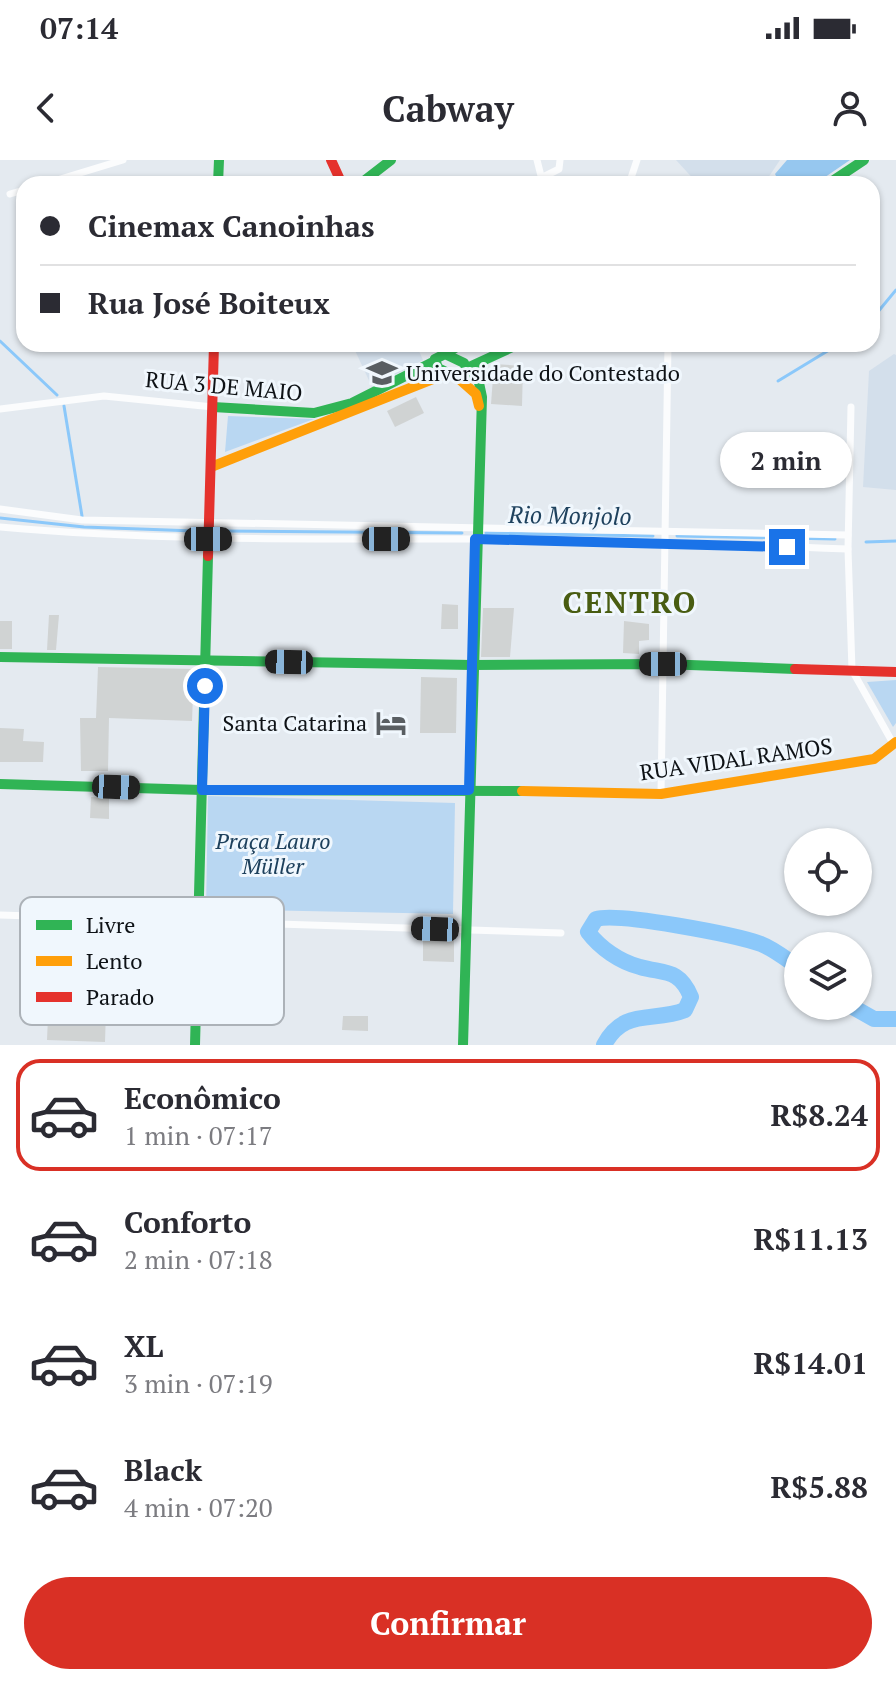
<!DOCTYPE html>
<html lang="pt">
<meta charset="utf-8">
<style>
:root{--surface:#fff;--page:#f2f2f3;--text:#2b2b33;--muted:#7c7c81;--line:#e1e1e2;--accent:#d93025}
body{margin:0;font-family:"PT Serif",serif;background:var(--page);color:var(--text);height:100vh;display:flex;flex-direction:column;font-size:30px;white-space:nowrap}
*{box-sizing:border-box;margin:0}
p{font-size:26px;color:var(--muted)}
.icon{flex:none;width:44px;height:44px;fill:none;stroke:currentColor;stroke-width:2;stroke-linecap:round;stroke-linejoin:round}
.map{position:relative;height:885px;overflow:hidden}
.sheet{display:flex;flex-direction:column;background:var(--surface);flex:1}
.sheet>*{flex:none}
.top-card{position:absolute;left:16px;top:16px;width:864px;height:176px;border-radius:24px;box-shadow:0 2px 6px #0004;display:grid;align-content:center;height:176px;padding:0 24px;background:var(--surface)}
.buttons{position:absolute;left:784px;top:668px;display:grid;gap:16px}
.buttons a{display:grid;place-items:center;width:88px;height:88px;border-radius:50%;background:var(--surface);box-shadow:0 2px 6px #0004;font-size:40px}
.end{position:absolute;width:36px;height:36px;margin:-18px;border:10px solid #1a73e8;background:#fff;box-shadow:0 0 0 4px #fff}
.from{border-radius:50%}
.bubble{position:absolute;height:56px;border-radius:28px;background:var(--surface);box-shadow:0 2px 6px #0004;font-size:26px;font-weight:700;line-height:56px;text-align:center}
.car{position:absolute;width:24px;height:48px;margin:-24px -12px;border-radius:10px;box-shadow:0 0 6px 2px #0007;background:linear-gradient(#222 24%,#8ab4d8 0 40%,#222 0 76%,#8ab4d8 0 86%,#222 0)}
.top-card b{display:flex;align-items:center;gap:28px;height:76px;font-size:30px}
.top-card b+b{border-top:2px solid var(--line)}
.top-card i{width:20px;height:20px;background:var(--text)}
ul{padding:14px 0 0;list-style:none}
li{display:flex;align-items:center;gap:24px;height:112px;margin:0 16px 12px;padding:0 8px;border:4px solid transparent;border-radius:24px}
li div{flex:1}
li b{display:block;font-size:30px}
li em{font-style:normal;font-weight:700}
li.on{border-color:var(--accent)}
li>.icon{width:72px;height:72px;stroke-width:1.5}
.button{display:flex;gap:16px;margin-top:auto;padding:16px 24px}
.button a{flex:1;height:92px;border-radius:48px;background:var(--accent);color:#fff;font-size:32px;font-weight:700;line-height:92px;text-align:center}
.status{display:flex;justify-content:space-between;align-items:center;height:56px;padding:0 40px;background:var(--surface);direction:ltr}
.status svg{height:22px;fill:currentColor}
header{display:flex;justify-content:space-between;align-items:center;height:104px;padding:0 24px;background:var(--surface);font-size:36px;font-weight:700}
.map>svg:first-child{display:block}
.built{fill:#d3dfeb}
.green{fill:#b9d7f2}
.forest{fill:#96c7ef}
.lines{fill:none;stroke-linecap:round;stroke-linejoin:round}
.stream{stroke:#8bc8fa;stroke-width:3}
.river{stroke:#8bc8fa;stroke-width:16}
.building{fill:#d0d3d3}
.street{stroke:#fbfcfd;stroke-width:7}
.fast{stroke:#30b455;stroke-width:10}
.slow{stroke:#ff9f0a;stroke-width:10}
.jam{stroke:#e5322d;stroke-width:10}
.route{stroke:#1a73e8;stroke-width:10}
.labels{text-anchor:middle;stroke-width:6;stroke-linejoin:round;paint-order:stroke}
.poi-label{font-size:22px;fill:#0e1216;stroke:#f0f7fd;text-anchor:start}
.street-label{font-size:22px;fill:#0e1216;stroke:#f0f7fd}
.park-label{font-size:22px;font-style:italic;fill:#1d405c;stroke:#f0f7fd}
.water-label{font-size:24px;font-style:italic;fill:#1f425e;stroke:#f0f7fd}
.district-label{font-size:30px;font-weight:bold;letter-spacing:2px;fill:#495d12;stroke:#f0f7fd}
.key{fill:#f0f7fd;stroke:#acb2b8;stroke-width:2}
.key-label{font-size:22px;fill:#0e1216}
</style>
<div class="status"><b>07:14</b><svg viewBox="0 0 49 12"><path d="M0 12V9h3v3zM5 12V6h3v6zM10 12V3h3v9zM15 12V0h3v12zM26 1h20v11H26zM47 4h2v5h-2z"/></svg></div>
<header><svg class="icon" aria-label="back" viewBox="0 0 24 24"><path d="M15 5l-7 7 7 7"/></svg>Cabway<svg class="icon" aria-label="person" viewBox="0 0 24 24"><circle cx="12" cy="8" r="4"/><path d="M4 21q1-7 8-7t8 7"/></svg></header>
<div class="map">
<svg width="896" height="885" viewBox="0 0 896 885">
<rect width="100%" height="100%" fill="#e4eaf0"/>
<g class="built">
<path d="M676 0H780L764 24H698Z"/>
<path d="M352 184H416L423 200 372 227Z"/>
<path d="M894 194 896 195V330L863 327 869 211Z"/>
</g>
<g class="green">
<path d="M228 256 314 259 225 292Z"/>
<path d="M896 520V563L893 567 867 522Z"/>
<path d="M208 636 455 643 453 754 206 749Z"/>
</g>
<path class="forest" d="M787 0H850L815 24H780L775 14Z"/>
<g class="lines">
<g class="stream">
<path d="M872 159 896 130"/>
<path d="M0 181 57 235"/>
<path d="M778 221 839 184"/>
<path d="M64 246 82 356"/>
<path d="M0 358 84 367 195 371"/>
<path d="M224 371 462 373"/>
<path d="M486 373 653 376"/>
<path d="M677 376 835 379"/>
<path d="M866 382 896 381"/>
</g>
<g class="river">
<path d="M851 846 874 859H896"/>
<path d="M604 885C624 847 653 863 685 850L691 837C679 808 664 814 640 807 620 802 600 788 588 772L596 759C618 752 736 775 761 784 774 789 786 799 798 807"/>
</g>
</g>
<g class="building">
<path d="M494 204 523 206 522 246 491 244Z"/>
<path d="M416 237 424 253 395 267 387 251Z"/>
<path d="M442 444 458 445V469H441Z"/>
<path d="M483 448H514L510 497H481Z"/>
<path d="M49 455H59L56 490H47Z"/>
<rect x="0" y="461" width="12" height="28"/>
<path d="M624 461 649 464V480L639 481V494L623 493Z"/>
<path d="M98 507 194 509 192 561 109 558 108 611H81L80 558H96Z"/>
<path d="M421 517 457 518 456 573H420Z"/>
<path d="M0 568 24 569 23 581 44 582 43 602H0Z"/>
<path d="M91 637 109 638V659L90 658Z"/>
<path d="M52 765 78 766 77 794 91 795V776L132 777 133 771 161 773 159 823 107 821 105 882 47 880Z"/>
<path d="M423 775 454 776V802L423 801Z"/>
<path d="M343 856H368V871L342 870Z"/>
</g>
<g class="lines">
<g class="street">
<path d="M537 0 543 24"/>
<path d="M541 18 559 9 560 0"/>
<path d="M44 24 123 0"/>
<path d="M629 24 637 0"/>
<path d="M10 34 24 30"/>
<path d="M851 247 848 389 852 510 894 585"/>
<path d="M0 249 104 236 213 247"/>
<path d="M0 349 82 360 848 375"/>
<path d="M0 367C157 381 314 379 472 379 598 379 723 384 848 389"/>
<path d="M661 634 668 184"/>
<path d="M0 755 561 773"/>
</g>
<g class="fast">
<path d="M218 24 219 0"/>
<path d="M360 24 391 0"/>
<path d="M828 24 864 0"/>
<path d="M445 194 464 203 467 210 464 216 458 218 438 208 435 199Z"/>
<path d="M445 194 462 184"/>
<path d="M467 208 519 184"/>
<path d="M213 247 314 253 352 243 435 201"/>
<path d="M0 497 472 505 663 504 795 509"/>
<path d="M0 624 202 630 522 631"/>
<path d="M195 885 208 396"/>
<path d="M463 885 482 237 478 218 467 210"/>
</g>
<g class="slow">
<path d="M458 218 476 234 479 246"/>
<path d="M211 307 448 213"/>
<path d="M522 631 661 634 874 599 896 582"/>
</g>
<g class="jam">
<path d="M331 0 342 24"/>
<path d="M208 396 214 184"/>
<path d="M795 509 896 512"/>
</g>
</g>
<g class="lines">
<path class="route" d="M205 526 202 630H469L475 379 787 387"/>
</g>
<defs>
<g id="university-bare" transform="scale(2.4)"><path d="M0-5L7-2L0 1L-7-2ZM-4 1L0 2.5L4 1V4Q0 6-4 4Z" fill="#595e62" stroke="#f0f7fd" stroke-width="2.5" paint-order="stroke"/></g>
<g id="hotel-bare" transform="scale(2.4)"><path d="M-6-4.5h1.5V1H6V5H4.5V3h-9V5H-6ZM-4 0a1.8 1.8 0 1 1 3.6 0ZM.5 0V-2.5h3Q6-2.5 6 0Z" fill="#595e62" stroke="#f0f7fd" stroke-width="2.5" paint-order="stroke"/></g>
</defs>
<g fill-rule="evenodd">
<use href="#university-bare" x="382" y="213"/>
<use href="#hotel-bare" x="391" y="563"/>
</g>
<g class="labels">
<g class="poi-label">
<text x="406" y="221">Universidade do Contestado</text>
<text x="367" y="571" text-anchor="end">Santa Catarina</text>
</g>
<g class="street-label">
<text transform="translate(224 226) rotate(5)" y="8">RUA 3 DE MAIO</text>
<text transform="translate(736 599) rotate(-8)" y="8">RUA VIDAL RAMOS</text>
</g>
<g class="park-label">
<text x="273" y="689">Praça Lauro<tspan x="273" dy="25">Müller</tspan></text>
</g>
<g class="water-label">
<text transform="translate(570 356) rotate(1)" y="8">Rio Monjolo</text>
</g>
<g class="district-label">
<text x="630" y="453">CENTRO</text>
</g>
</g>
<rect x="20" y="737" width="264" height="128" rx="12" class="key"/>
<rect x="36" y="760" width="36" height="10" fill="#30b455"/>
<rect x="36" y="796" width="36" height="10" fill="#ff9f0a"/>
<rect x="36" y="832" width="36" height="10" fill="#e5322d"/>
<g class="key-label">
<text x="86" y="773">Livre</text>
<text x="86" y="809">Lento</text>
<text x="86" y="845">Parado</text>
</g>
</svg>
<div class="buttons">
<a><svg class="icon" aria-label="locate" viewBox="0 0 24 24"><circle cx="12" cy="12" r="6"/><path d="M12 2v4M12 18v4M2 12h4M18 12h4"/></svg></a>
<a><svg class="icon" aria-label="layers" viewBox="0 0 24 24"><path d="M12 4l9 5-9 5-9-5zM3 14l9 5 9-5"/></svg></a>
</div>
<i class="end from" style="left:205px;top:526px"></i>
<i class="end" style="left:787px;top:387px"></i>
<div class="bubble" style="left:720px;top:272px;width:132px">2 min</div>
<i class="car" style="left:208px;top:379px;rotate:90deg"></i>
<i class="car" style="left:386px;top:379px;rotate:90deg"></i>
<i class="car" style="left:289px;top:502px;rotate:271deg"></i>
<i class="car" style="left:663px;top:504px;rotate:270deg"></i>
<i class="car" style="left:116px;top:627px;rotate:92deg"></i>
<i class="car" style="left:435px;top:769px;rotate:272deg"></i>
<div class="top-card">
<b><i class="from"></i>Cinemax Canoinhas</b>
<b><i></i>Rua José Boiteux</b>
</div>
</div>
<section class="sheet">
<ul>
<li class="on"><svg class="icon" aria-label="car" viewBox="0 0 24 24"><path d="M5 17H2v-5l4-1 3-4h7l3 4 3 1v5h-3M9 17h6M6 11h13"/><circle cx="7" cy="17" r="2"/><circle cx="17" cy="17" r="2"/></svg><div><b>Econômico</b><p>1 min · 07:17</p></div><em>R$8.24</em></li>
<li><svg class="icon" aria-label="car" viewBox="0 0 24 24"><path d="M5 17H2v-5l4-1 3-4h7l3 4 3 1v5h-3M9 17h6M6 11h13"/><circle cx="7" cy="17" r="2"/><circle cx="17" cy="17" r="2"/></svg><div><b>Conforto</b><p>2 min · 07:18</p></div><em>R$11.13</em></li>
<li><svg class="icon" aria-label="car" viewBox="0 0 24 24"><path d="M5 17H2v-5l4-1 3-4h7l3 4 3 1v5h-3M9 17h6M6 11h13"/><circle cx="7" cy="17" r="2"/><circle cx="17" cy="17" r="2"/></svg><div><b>XL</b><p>3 min · 07:19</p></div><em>R$14.01</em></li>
<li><svg class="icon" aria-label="car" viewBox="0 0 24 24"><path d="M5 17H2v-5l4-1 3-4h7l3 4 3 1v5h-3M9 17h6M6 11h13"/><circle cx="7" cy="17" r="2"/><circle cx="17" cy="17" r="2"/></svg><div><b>Black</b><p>4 min · 07:20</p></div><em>R$5.88</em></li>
</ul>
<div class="button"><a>Confirmar</a></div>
</section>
